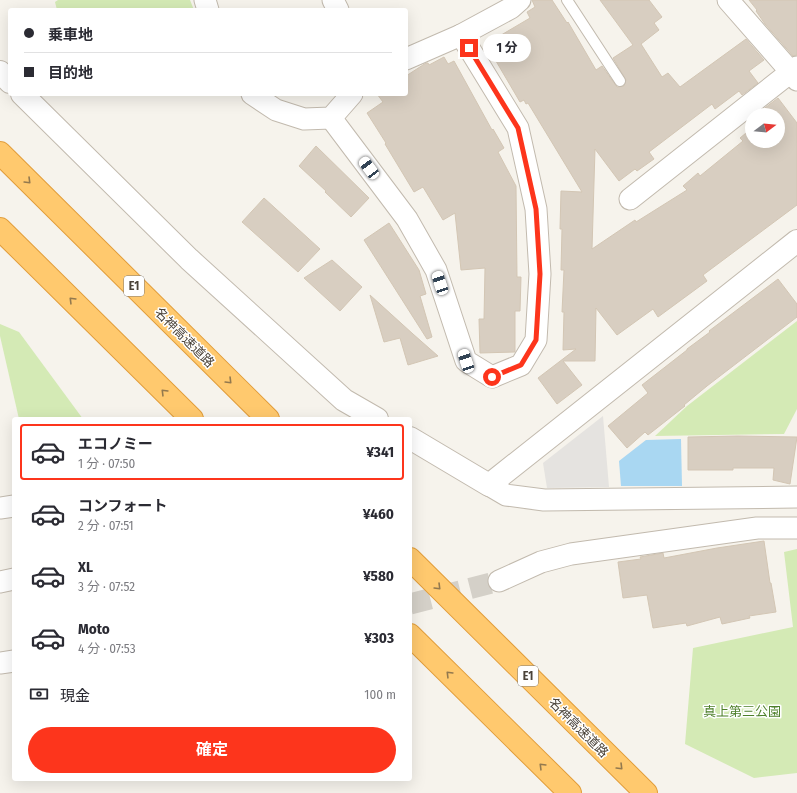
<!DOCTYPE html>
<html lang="ja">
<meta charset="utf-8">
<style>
:root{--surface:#fff;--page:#f7f7f7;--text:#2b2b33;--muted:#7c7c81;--line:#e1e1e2;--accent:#fd351c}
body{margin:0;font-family:"Fira Sans Condensed","Noto Sans JP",sans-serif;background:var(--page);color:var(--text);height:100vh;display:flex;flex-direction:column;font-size:15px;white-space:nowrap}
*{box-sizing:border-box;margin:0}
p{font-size:13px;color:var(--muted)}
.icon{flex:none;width:22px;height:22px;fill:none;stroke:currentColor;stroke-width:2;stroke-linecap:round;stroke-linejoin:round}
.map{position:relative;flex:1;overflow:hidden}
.sheet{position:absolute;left:12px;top:417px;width:400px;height:364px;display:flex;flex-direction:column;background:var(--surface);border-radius:4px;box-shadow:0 4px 16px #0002}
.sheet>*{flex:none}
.top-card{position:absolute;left:8px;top:8px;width:400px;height:88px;border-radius:4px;box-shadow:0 4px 16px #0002;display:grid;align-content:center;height:88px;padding:0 16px;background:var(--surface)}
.needle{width:26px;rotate:74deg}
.tools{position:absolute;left:745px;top:108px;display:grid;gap:8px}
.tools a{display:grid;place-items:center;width:40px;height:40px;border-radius:50%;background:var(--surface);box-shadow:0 4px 16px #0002;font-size:20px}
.end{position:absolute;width:18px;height:18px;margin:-9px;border:5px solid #fd351c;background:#fff;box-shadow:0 0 0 2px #fff}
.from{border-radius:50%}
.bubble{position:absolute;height:28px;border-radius:14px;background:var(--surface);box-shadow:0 4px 16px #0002;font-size:13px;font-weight:700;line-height:28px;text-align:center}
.car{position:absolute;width:12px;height:24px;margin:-12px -6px;border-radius:5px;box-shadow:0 0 3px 1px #0007;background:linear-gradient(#fff 24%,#345 0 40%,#fff 0 76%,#345 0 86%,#fff 0)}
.top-card b{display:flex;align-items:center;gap:14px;height:38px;font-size:15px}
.top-card b+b{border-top:1px solid var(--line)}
.top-card i{width:10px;height:10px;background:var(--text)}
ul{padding:7px 0 0;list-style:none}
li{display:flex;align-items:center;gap:12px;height:56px;margin:0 8px 6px;padding:0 8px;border:2px solid transparent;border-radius:4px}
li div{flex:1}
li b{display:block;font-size:15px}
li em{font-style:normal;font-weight:700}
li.on{border-color:var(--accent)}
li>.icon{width:36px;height:36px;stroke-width:1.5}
.pay{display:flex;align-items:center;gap:10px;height:44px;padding:0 16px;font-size:15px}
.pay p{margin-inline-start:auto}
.cta{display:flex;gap:8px;margin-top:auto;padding:8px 16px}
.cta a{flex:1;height:46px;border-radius:24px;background:var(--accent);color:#fff;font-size:16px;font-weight:700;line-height:46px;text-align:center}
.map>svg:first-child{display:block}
.green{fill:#d4eab5}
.parking{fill:#e5e3e0}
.water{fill:#a9d7f2}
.building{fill:#d8cec1;stroke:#d3c6b4}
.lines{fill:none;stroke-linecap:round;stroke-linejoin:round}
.minor-tunnel{stroke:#d4d0c8;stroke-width:21;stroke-dasharray:21 10;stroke-linecap:butt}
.service-casing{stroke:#c2baae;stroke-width:12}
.minor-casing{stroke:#c2baae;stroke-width:23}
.tertiary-casing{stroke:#c2baae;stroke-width:24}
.motorway-casing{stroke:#e19d3b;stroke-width:24}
.service{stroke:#fff;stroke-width:10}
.minor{stroke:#fff;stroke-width:21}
.tertiary{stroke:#fff;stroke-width:22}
.motorway{stroke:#ffc96e;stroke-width:22}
.oneway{stroke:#93794e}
.route{stroke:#fd351c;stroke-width:5}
.labels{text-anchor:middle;stroke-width:3;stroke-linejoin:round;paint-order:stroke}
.shield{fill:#fff;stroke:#817b74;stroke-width:1}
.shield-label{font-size:12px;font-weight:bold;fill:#4b4339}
.street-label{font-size:13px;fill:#4b4339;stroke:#fff}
.park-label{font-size:13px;fill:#4d7f2a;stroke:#fff}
</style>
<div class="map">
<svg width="797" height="793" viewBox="0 0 797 793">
<rect width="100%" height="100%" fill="#f6f3ec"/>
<g class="green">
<path d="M58 0H190L194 10H57L55 2Z"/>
<path d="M797 321V409L784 434 655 436 687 406Z"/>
<path d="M0 324 19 332 83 419H19L0 336Z"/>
<path d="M797 549V773L754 778 685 744 693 648 793 627 784 552Z"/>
</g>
<path class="parking" d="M603 416 609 487 547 488 543 463Z"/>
<path class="water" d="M681 439 682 486H621L619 461 646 440Z"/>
<g class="building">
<path d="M532 0H552L567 23 568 22 596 70 602 66 617 87 624 86 626 80 613 58 633 45 600 0H649L662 17 654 23 659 30 641 44 662 77 668 73 680 87 746 39 764 60 749 71 758 83 742 95 739 91 715 109 712 104 649 152 654 159 637 171 635 169 619 181 595 149 592 249 635 220 636 222 687 190 683 186 698 173 700 176 743 141 740 138 752 128V141H778V115H758L757 114 778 98 797 123V205L703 275 707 281 658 317 653 309 617 335 596 308 595 361H563L582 385 557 404 538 378 576 349 563 350 564 312H562L564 270H561L562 229H560L561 191 582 192 528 103 526 104 524 100 520 102 486 44 530 18 527 12 535 7Z"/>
<path d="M749 0H797V55L793 56 765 24 756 11 757 10Z"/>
<path d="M444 57 448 64 454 61 492 130 493 129 504 148 498 152 516 186 517 277H521L520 311H515V352L480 353 479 319H484L485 268 461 270 455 213 443 220 423 187 414 192 385 144 386 143 367 113 383 102 377 94H406V76L426 63H428L429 65Z"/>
<path d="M316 146 369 198 351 217 325 192 326 191 299 166Z"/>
<path d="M264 198 320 249 298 272 242 222Z"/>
<path d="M389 223 419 270 426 294 420 296 432 337 427 339 364 240Z"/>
<path d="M332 260 362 287 340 311 304 278Z"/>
<path d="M778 279 797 304V317L707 386 684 405 685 406 648 435 645 432 627 448 608 426 648 393 642 385 687 350V349L710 332 709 331Z"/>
<path d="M370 295 413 334 438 356 408 365 400 338 384 342Z"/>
<path d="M738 436 797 437 790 484 773 480 774 468H733V470H688V437Z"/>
<path d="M764 541 770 583H771L776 612 749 616 750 618 722 624 720 617 687 626 686 623 653 628 647 595 623 598 618 562 641 559 640 557 663 553 664 558 717 548Z"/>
</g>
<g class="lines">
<path class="minor-tunnel" d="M410 604 499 581"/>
<g class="service-casing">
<path id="service" d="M567 0 620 81"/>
</g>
<g class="minor-casing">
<g id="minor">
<path d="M205 0 208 10"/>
<path d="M333 0 338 10"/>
<path d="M728 0 791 72 797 80"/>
<path d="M406 59 461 35 511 8 520 0"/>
<path d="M252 94 276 110 304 119 331 118 352 94"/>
<path d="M331 118 407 219 436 270 466 361 492 377 521 365 536 340 540 274 536 209 518 128 461 35"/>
<path d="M630 199 797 67"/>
<path d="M489 485 506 495 544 500 797 497"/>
<path d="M0 508 14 506"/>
<path d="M499 581 541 562 571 554 757 528H797"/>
<path d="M0 582 14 579"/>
<path d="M0 663 14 661"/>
</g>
</g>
<g class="tertiary-casing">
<g id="tertiary">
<path d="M0 72 10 82"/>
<path d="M22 94 189 259 344 400 377 419"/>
<path d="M410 438 489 485 797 241"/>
</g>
</g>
<g class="motorway-casing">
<g id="motorway">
<path d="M0 153 268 419"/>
<path d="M0 229 192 419"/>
<path d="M410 559 646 793"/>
<path d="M410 635 570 793"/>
</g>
</g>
<use href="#service" class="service"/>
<use href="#minor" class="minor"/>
<use href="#tertiary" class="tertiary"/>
<use href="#motorway" class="motorway"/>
</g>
<defs><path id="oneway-chevron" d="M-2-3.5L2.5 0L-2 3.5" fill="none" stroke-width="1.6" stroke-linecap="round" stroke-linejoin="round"/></defs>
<g class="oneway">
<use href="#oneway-chevron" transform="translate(28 181) rotate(45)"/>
<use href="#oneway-chevron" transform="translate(72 300) rotate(-135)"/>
<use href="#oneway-chevron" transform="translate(229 381) rotate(45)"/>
<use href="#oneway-chevron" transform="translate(164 392) rotate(-135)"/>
<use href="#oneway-chevron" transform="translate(438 587) rotate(45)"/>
<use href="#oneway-chevron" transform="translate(449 674) rotate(-135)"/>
<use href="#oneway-chevron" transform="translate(542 766) rotate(-135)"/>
<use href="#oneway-chevron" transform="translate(620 767) rotate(45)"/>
</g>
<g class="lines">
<path class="route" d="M469 48 518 128 536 209 540 274 536 340 521 365 492 377"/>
</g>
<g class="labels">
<g class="shield">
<rect x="124" y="276" width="20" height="20" rx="3"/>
<rect x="518" y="666" width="20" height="20" rx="3"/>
</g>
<g class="shield-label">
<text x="134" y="290">E1</text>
<text x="528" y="680">E1</text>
</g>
<g class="street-label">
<text transform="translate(185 337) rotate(45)" y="5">名神高速道路</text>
<text transform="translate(579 727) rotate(45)" y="5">名神高速道路</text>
</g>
<g class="park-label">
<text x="742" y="716">真上第三公園</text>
</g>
</g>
</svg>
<div class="tools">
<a><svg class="needle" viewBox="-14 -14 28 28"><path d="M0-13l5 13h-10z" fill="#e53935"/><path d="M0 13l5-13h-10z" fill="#7c7c81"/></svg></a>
</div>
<i class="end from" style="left:492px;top:377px"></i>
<i class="end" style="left:469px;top:48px"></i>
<div class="bubble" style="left:483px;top:34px;width:48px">1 分</div>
<i class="car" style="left:369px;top:168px;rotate:323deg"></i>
<i class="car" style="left:440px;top:283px;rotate:342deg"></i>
<i class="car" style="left:466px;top:361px;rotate:342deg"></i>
<div class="top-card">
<b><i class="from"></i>乗車地</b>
<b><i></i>目的地</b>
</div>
<section class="sheet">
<ul>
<li class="on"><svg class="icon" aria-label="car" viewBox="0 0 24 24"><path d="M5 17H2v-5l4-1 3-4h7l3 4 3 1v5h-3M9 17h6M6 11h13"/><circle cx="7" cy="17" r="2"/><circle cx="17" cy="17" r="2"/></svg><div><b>エコノミー</b><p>1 分 · 07:50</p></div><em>¥341</em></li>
<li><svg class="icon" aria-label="car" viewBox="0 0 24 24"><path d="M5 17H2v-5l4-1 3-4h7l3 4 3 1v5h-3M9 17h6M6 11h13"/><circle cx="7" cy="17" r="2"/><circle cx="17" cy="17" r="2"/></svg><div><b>コンフォート</b><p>2 分 · 07:51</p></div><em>¥460</em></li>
<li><svg class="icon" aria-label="car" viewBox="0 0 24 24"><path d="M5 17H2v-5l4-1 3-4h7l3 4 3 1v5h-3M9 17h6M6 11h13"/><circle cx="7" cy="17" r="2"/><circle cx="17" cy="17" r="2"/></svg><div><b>XL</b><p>3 分 · 07:52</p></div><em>¥580</em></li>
<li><svg class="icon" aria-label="car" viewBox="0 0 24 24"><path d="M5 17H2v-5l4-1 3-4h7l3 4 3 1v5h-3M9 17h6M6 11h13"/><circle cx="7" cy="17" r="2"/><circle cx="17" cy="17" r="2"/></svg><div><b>Moto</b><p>4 分 · 07:53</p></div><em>¥303</em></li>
</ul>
<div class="pay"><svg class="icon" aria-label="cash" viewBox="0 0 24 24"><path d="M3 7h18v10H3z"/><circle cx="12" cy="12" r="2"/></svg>現金<p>100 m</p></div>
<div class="cta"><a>確定</a></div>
</section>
</div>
